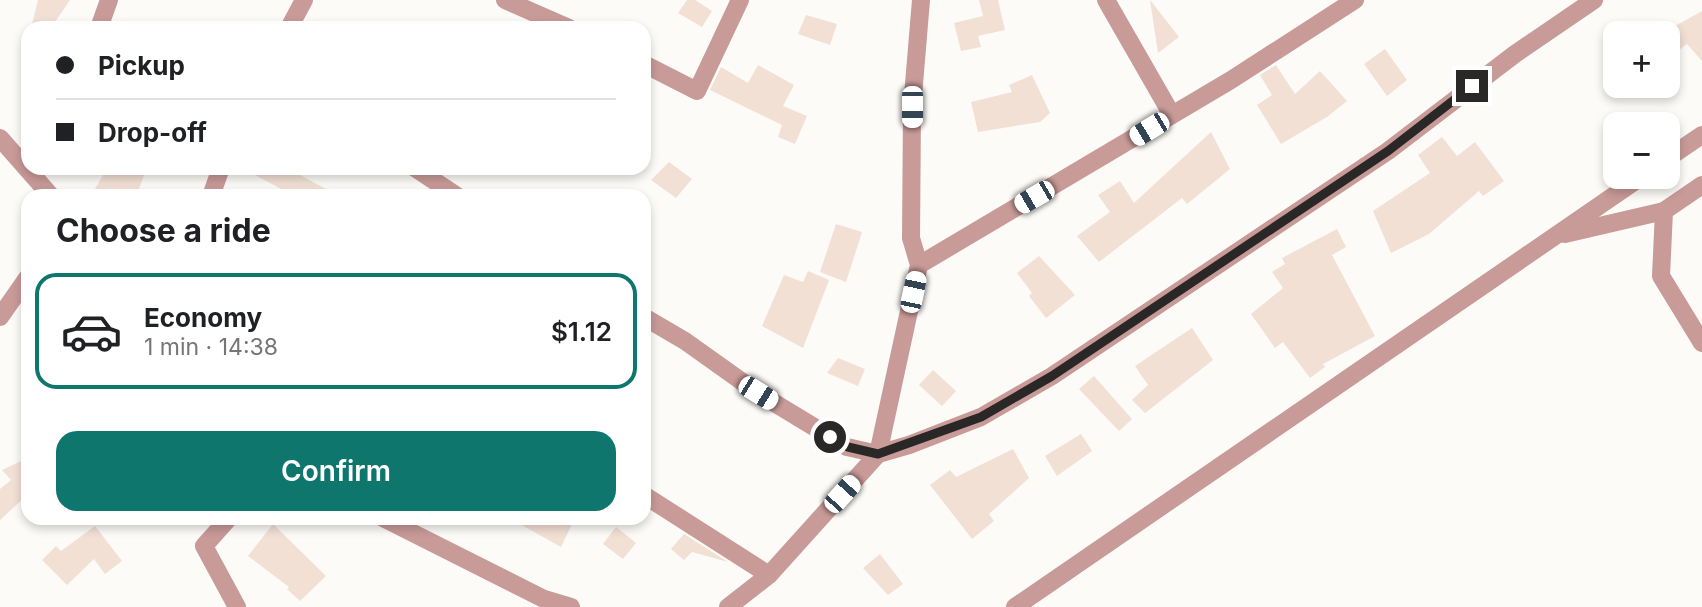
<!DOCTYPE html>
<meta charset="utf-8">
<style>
:root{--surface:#fff;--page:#f2f2f2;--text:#202124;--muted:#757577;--line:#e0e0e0;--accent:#0f766e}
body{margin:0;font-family:Inter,sans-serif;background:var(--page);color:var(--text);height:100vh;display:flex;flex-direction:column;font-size:26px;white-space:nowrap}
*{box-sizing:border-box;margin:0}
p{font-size:23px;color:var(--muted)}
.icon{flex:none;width:38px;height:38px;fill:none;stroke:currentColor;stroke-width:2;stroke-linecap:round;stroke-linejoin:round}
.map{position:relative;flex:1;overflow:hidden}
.drawer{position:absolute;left:21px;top:189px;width:630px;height:336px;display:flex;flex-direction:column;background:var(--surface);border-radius:21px;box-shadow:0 4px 10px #0003}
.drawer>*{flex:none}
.guide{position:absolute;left:21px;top:21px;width:630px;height:154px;border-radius:21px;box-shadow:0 4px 10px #0003;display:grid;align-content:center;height:154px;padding:0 35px;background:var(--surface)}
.controls{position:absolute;left:1603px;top:21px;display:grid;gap:14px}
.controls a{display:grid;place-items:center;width:77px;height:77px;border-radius:14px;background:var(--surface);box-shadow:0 4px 10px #0003;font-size:35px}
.end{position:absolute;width:32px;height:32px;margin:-16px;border:9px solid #292827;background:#fff;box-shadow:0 0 0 4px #fff}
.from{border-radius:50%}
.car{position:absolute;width:21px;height:42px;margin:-21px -10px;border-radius:9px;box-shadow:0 0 5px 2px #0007;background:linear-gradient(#fff 24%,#345 0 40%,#fff 0 76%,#345 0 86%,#fff 0)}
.guide b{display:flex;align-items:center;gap:24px;height:66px;font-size:26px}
.guide b+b{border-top:2px solid var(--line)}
.guide i{width:18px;height:18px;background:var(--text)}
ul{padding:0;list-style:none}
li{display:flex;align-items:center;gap:21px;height:116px;margin:0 14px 10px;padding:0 21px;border:4px solid transparent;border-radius:21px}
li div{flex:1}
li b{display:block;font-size:26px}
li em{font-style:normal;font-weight:600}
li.selected{border-color:var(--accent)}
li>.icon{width:63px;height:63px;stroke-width:1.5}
h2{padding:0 35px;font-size:32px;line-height:84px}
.cta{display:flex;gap:14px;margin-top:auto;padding:14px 35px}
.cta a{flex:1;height:80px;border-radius:21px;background:var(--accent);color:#fff;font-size:28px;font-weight:600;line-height:80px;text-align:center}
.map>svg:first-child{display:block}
.building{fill:#f2e0d5}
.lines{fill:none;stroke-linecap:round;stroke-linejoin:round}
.minor{stroke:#c89a98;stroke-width:18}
.route{stroke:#292827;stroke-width:9}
</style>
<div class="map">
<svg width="1702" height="607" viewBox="0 0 1702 607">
<rect width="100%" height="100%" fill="#fcfbf7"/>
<g class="building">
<path d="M38 0H70L51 28H31Z"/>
<path d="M687 0H695L712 11 702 27 678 13Z"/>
<path d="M979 0H998L1005 30 978 36 981 47 961 51 954 23 983 16Z"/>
<path d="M1150 0 1179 37 1158 53Z"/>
<path d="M1702 11V61L1687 44 1668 58V30Z"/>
<path d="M806 15 837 24 830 45 798 34Z"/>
<path d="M1385 49 1407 80 1387 96 1364 64Z"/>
<path d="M758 65 794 85 783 106 807 116 795 144 778 137 782 125 710 90 721 67 748 83Z"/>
<path d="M1276 65 1295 94 1320 71 1347 101 1327 117 1281 144 1257 105 1272 95 1260 75Z"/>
<path d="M1032 75 1050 113 1040 122 978 132 971 102 1012 92 1009 85Z"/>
<path d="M1211 132 1230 169 1187 204 1182 198 1099 262 1077 236 1110 212 1098 195 1120 181 1134 203Z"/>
<path d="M1442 137 1457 156 1475 142 1504 181 1483 196 1479 191 1429 234 1391 253 1373 211 1430 173 1418 155Z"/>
<path d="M669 162 692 179 676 198 651 180Z"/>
<path d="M107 168H147L136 196H91Z"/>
<path d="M242 168H287L339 196H294Z"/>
<path d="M836 224 862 232 846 282 820 272Z"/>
<path d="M1337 229 1346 247 1332 255 1375 336 1323 364 1325 367 1310 378 1283 342 1275 348 1251 314 1283 288 1272 272 1285 264 1282 258Z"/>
<path d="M1039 256 1075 295 1046 318 1029 296 1032 293 1017 273Z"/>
<path d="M808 271 829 280 803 348 762 326 784 275 803 282Z"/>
<path d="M1192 328 1213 360 1145 413 1132 400 1148 385 1135 366Z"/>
<path d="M838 358 865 369 858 386 827 373Z"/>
<path d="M933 370 956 391 942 406 919 385Z"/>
<path d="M1094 376 1132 419 1119 431 1079 389Z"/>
<path d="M1081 434 1092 451 1057 476 1045 456Z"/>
<path d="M1013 449 1029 478 989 514 994 521 972 539 930 485 950 470 956 477Z"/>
<path d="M28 458V498L26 496 0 520V489L11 480 2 470Z"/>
<path d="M509 518H575L561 547Z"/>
<path d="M273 524 326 576 300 601 287 589 289 587 248 556Z"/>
<path d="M95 526 122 561 105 574 94 559 67 585 42 560 56 546 61 551Z"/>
<path d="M616 527 636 543 623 559 603 544Z"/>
<path d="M684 534 728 562 692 552 684 560 671 549Z"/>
<path d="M880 554 903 584 888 595 863 568Z"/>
</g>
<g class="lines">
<g class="minor">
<path d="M505 0 569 28"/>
<path d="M1106 0 1172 115"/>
<path d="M99 28 109 0"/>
<path d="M289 28 304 0"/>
<path d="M644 64 697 91 740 0"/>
<path d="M0 138 51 196"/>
<path d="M1668 158 1702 135"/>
<path d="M415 168 457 196"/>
<path d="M1702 185 1664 211 1661 276 1702 343"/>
<path d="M211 196 221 168"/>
<path d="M1565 234 1664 211"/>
<path d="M919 265 1231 80 1355 0"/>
<path d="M0 317 28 277"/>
<path d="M644 317 685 341 758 393 847 447 878 454 909 445 981 417 1052 376 1388 151 1515 54 1594 0"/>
<path d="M644 495 769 575"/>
<path d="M229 518 204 546 237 607"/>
<path d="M383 518 544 599 571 607"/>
<path d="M728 607 769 575 878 454 919 265 911 238 912 108 921 0"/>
<path d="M1015 607 1641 177"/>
</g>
</g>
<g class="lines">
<path class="route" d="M830 437 848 447 878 454 981 417 1052 376 1388 151 1472 86"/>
</g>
</svg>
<div class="controls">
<a>+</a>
<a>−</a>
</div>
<i class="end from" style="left:830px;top:437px"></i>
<i class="end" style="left:1472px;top:86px"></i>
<i class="car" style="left:912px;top:107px;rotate:180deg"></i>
<i class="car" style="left:1149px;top:129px;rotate:239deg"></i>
<i class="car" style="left:1034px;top:197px;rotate:240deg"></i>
<i class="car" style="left:913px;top:292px;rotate:12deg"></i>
<i class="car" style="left:758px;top:393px;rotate:122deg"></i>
<i class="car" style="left:842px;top:494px;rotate:42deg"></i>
<div class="guide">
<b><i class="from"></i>Pickup</b>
<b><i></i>Drop-off</b>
</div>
<section class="drawer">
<h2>Choose a ride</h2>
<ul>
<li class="selected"><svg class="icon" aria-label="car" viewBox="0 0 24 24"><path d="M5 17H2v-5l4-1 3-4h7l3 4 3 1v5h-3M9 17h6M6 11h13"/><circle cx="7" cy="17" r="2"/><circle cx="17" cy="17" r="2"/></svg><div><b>Economy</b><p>1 min · 14:38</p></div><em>$1.12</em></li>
</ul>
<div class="cta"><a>Confirm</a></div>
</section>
</div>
